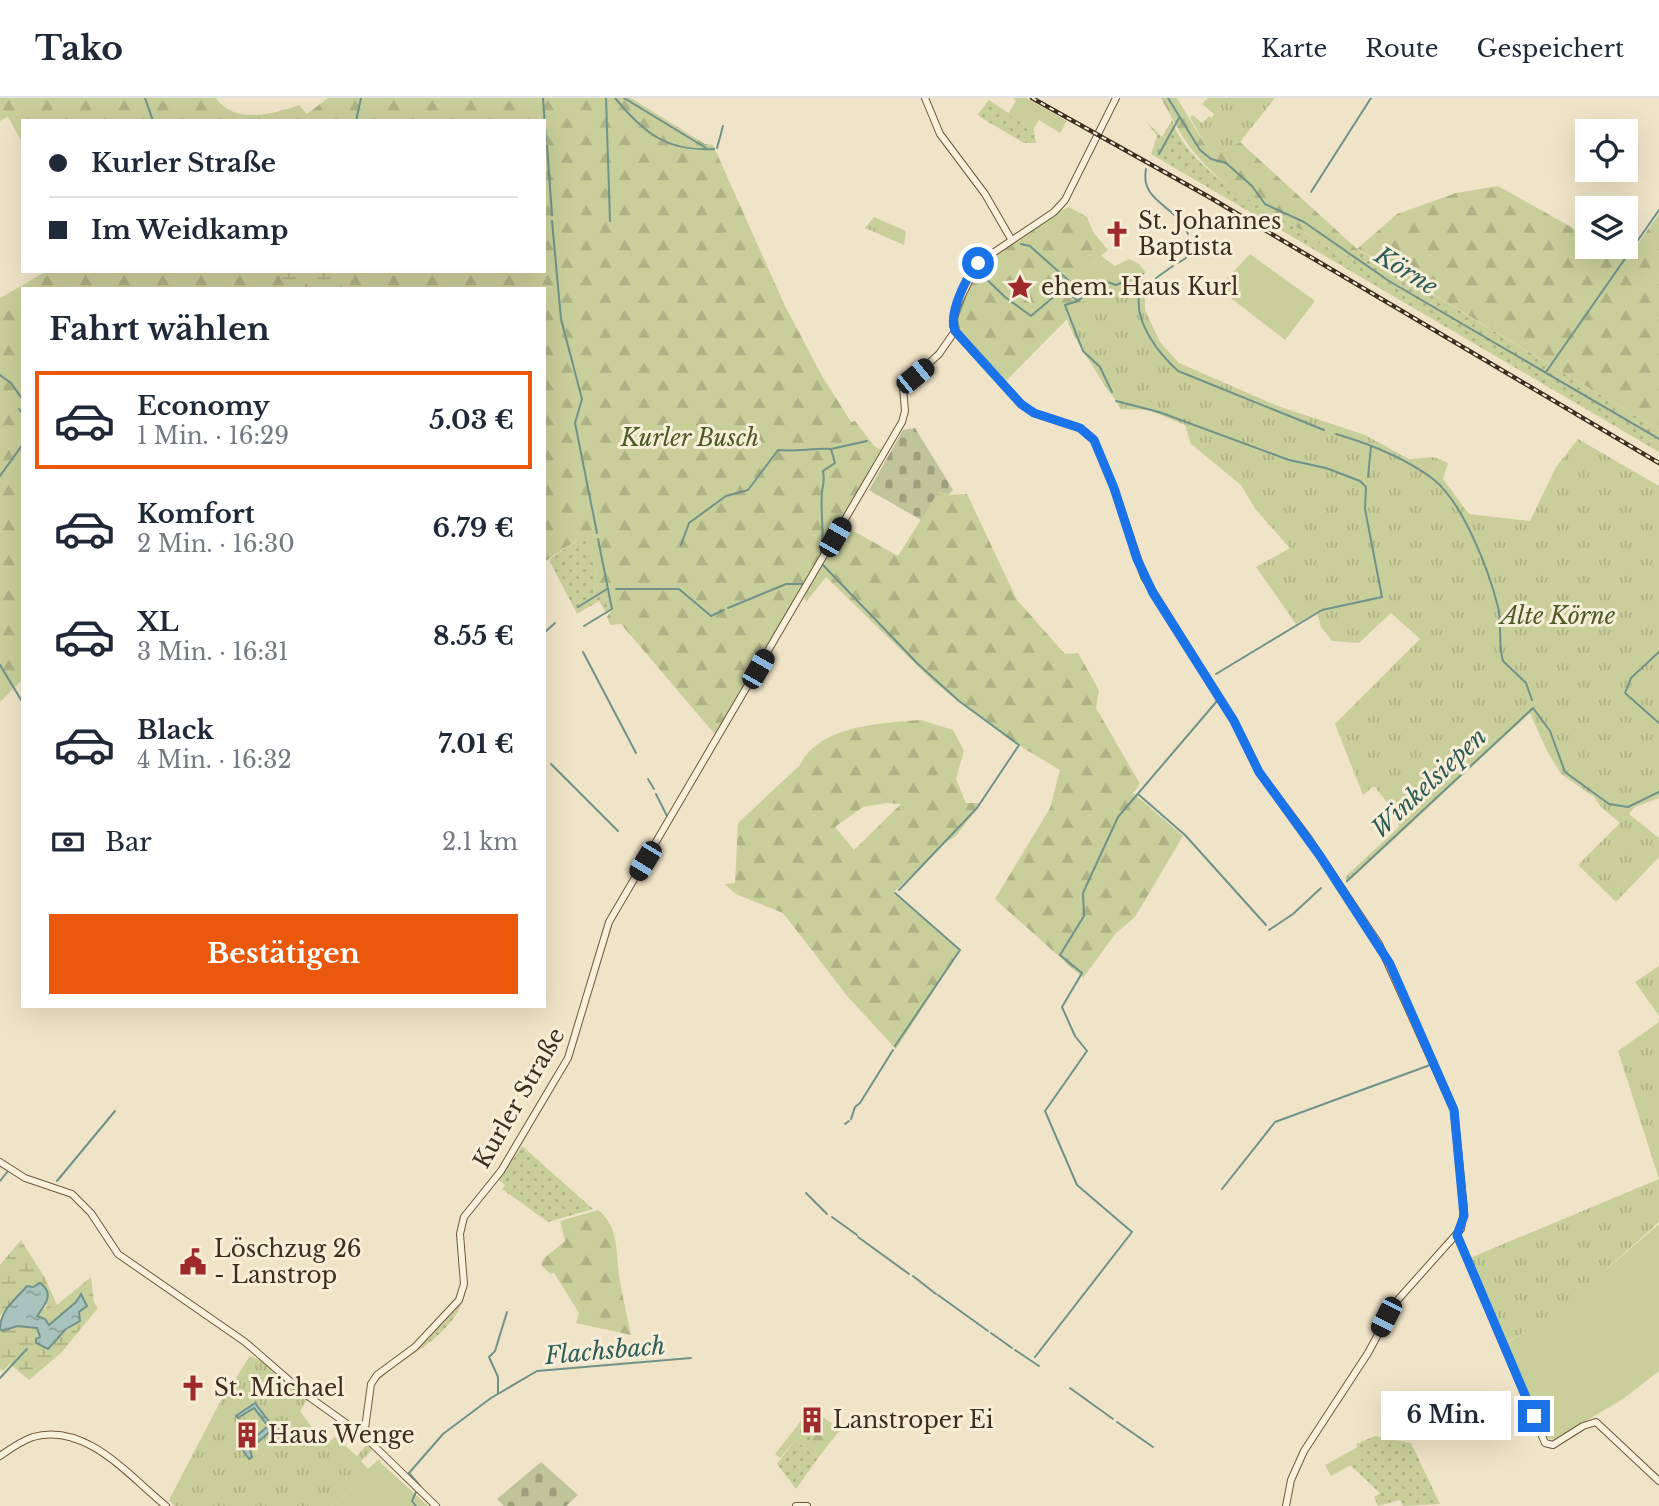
<!DOCTYPE html>
<html lang="de">
<meta charset="utf-8">
<style>
:root{--surface:#fff;--page:#f6f6f7;--text:#1f2937;--muted:#747a83;--line:#e0e1e3;--accent:#ea580c}
body{margin:0;font-family:"Libre Baskerville",serif;background:var(--page);color:var(--text);height:100vh;display:flex;flex-direction:column;font-size:26px;white-space:nowrap}
*{box-sizing:border-box;margin:0}
p{font-size:23px;color:var(--muted)}
.icon{flex:none;width:38px;height:38px;fill:none;stroke:currentColor;stroke-width:2;stroke-linecap:round;stroke-linejoin:round}
.map{position:relative;flex:1;overflow:hidden}
.drawer{position:absolute;left:21px;top:189px;width:525px;height:721px;display:flex;flex-direction:column;background:var(--surface);border-radius:0px;box-shadow:0 7px 28px #0002}
.drawer>*{flex:none}
.hud{position:absolute;left:21px;top:21px;width:525px;height:154px;border-radius:0px;box-shadow:0 7px 28px #0002;display:grid;align-content:center;height:154px;padding:0 28px;background:var(--surface)}
.controls{position:absolute;left:1575px;top:21px;display:grid;gap:14px}
.controls a{display:grid;place-items:center;width:63px;height:63px;border-radius:0px;background:var(--surface);box-shadow:0 7px 28px #0002;font-size:35px}
.end{position:absolute;width:32px;height:32px;margin:-16px;border:9px solid #1a73e8;background:#fff;box-shadow:0 0 0 4px #fff}
.from{border-radius:50%}
.bubble{position:absolute;height:49px;border-radius:0px;background:var(--surface);box-shadow:0 7px 28px #0002;font-size:23px;font-weight:700;line-height:49px;text-align:center}
.car{position:absolute;width:21px;height:42px;margin:-21px -10px;border-radius:9px;box-shadow:0 0 5px 2px #0007;background:linear-gradient(#222 24%,#8ab4d8 0 40%,#222 0 76%,#8ab4d8 0 86%,#222 0)}
.hud b{display:flex;align-items:center;gap:24px;height:66px;font-size:26px}
.hud b+b{border-top:2px solid var(--line)}
.hud i{width:18px;height:18px;background:var(--text)}
ul{padding:0;list-style:none}
li{display:flex;align-items:center;gap:21px;height:98px;margin:0 14px 10px;padding:0 14px;border:4px solid transparent;border-radius:0px}
li div{flex:1}
li b{display:block;font-size:26px}
li em{font-style:normal;font-weight:700}
li.active{border-color:var(--accent)}
li>.icon{width:63px;height:63px;stroke-width:1.5}
h2{padding:0 28px;font-size:32px;line-height:84px}
.pay{display:flex;align-items:center;gap:18px;height:77px;padding:0 28px;font-size:26px}
.pay p{margin-inline-start:auto}
.action{display:flex;gap:14px;margin-top:auto;padding:14px 28px}
.action a{flex:1;height:80px;border-radius:0px;background:var(--accent);color:#fff;font-size:28px;font-weight:700;line-height:80px;text-align:center}
header{display:flex;align-items:center;gap:42px;box-sizing:border-box;height:98px;padding:0 35px;background:var(--surface);border-bottom:2px solid var(--line)}
header strong{font-size:33px}
nav{display:flex;gap:38px;margin-inline-start:auto;font-size:24px}
.map>svg:first-child{display:block}
.grass{fill:url(#grass-dots)}
.forest{fill:url(#forest-firs);fill-rule:evenodd}
.wetland{fill:url(#wetland-marsh)}
.cemetery{fill:url(#cemetery-stones)}
.park{fill:url(#park-tufts)}
.garden{fill:#c9cf9b}
.water{fill:url(#water-ripples);stroke:#6f938a;stroke-width:2}
.lines{fill:none;stroke-linecap:round;stroke-linejoin:round}
.stream{stroke:#6f938a;stroke-width:2}
.secondary-casing{stroke:#6f573f;stroke-width:8}
.secondary{stroke:#faf1dc;stroke-width:6}
.rail-casing{stroke:#3d2e20;stroke-width:4.5}
.rail{stroke:#f7eed8;stroke-width:2;stroke-dasharray:5;stroke-linecap:butt}
.route{stroke:#1a73e8;stroke-width:9}
.labels{text-anchor:middle;stroke-width:6;stroke-linejoin:round;paint-order:stroke}
.poi-label{font-size:23px;fill:#3d2e20;stroke:#f7eed8;text-anchor:start}
.park-label{font-size:23px;font-style:italic;fill:#4d5a26;stroke:#f7eed8}
.street-label{font-size:23px;fill:#3d2e20;stroke:#f7eed8}
.water-label{font-size:24px;font-style:italic;fill:#2f5d5a;stroke:#f7eed8}
</style>
<header>
<strong>Tako</strong>
<nav><a>Karte</a><a>Route</a><a>Gespeichert</a></nav>
</header>
<div class="map">
<svg width="1659" height="1408" viewBox="0 0 1659 1408">
<defs>
<pattern id="grass-dots" width="8" height="8" patternUnits="userSpaceOnUse" patternTransform="scale(1.75)"><rect width="8" height="8" fill="#c9cf9b"/><path d="M2 2h.1M6 6h.1" fill="none" stroke="#aeb285" stroke-width="1.8" stroke-linecap="round"/></pattern>
<pattern id="forest-firs" width="22" height="20" patternUnits="userSpaceOnUse" patternTransform="scale(1.75)"><rect width="22" height="20" fill="#c9cf9b"/><path d="M5 1l3.5 6h-7zM16 11l3.5 6h-7z" fill="#aeb285"/></pattern>
<pattern id="wetland-marsh" width="20" height="14" patternUnits="userSpaceOnUse" patternTransform="scale(1.75)"><rect width="20" height="14" fill="#c9cf9b"/><path d="M1 5h8M5 5V1M11 12h8M15 12V8" fill="none" stroke="#aeb285"/></pattern>
<pattern id="cemetery-stones" width="16" height="16" patternUnits="userSpaceOnUse" patternTransform="scale(1.75)"><rect width="16" height="16" fill="#bfc49a"/><path d="M2 7V4a2 2 0 0 1 4 0v3zM10 15v-3a2 2 0 0 1 4 0v3z" fill="#9ca07d"/></pattern>
<pattern id="park-tufts" width="24" height="20" patternUnits="userSpaceOnUse" patternTransform="scale(1.75)"><rect width="24" height="20" fill="#c9cf9b"/><path d="M3 7l-1-3M5 7V3M7 7l1-3M15 17l-1-3M17 17v-4M19 17l1-3" fill="none" stroke="#aeb285"/></pattern>
<pattern id="water-ripples" width="26" height="14" patternUnits="userSpaceOnUse" patternTransform="scale(1.75)"><rect width="26" height="14" fill="#a9c4bc"/><path d="M2 4q2-2 4 0t4 0M15 11q2-2 4 0t4 0" fill="none" stroke="#8ba098"/></pattern>
</defs>
<rect width="100%" height="100%" fill="#f0e4c8"/>
<g class="grass">
<path d="M989 2 1034 32 1036 45H1024L980 19 978 16Z"/>
<path d="M1172 22C1191 83 1297 124 1344 160L1357 151 1659 332V354L1151 56 1157 38 1146 23 1162 39Z"/>
<path d="M586 441 596 474 594 495 610 492 613 511 606 515 599 503 577 516 549 462 577 442Z"/>
<path d="M522 1048 593 1111 548 1124 502 1091 505 1087 499 1082Z"/>
<path d="M464 1186 467 1188C458 1240 405 1255 374 1287L377 1277 448 1217Z"/>
<path d="M811 1309 827 1322 808 1349 797 1335 800 1330 797 1328Z"/>
<path d="M1375 1338 1411 1345 1440 1406 1403 1408 1400 1402 1378 1408 1374 1399 1380 1395 1350 1367 1363 1360 1356 1346Z"/>
<path d="M795 1342 818 1360 796 1391 777 1366Z"/>
</g>
<g class="forest">
<path d="M0 0H216C234 27 274 16 299 7L307 16 328 0H631L705 46 713 47 785 208 822 278 851 324 855 323 874 348 884 353 841 426 898 458 939 393 948 397 967 396 1017 502 1065 556 1078 555 1099 592 1096 610 1140 686 1133 695 1183 738 1135 819 1115 836 1083 880 995 801 1050 710 1060 672 1010 642 935 585 826 479 806 504 804 497 718 640 621 526 610 527 607 519 613 511 610 493 599 497 594 495 596 474 586 442H577L544 464V191H23V581L0 604V200L47 173H544V23H23V46L8 19 0 23Z"/>
<path d="M1161 0H1177L1207 50 1221 54 1240 44 1357 151 1397 116 1456 95 1498 88 1587 138V149H1605L1627 161 1659 116V332L1358 151 1344 160C1297 124 1237 105 1198 59 1181 40 1173 21 1161 0Z"/>
<path d="M1069 109 1087 119 1093 134 1108 152 1078 177 1069 190 1084 204 1005 284 958 231C953 218 972 175 982 166 1000 149 1048 117 1069 109Z"/>
<path d="M921 622 953 632 964 653 956 681 966 705H981L956 738 945 745 893 795 960 852 896 951 848 899 783 815 736 796 724 786 735 785 738 725 800 667C820 627 882 625 921 622ZM886 705 901 706 854 752 835 729 863 709Z"/>
<path d="M598 1112C619 1128 616 1154 619 1177 622 1197 627 1217 631 1237L576 1225 579 1215 554 1175 550 1176 541 1167 543 1161 565 1143 560 1123Z"/>
<path d="M827 1322 840 1332 818 1360 795 1342 780 1360 775 1356 797 1328 800 1330 797 1335 808 1348Z"/>
</g>
<g class="wetland">
<path d="M274 173H333L343 191H294Z"/>
<path d="M21 1142 45 1180 57 1207 91 1179 94 1204 98 1210 61 1255 29 1282 10 1266 3 1273 0 1271V1231L4 1233 17 1228 37 1230 39 1248C51 1250 67 1230 80 1223L79 1214 86 1206 81 1196 78 1197 76 1204 49 1227 45 1221 37 1218 47 1208 38 1187 27 1188 0 1218V1167Z"/>
</g>
<g class="cemetery">
<path d="M915 330 953 392 948 397 939 393 921 422 869 392 903 332Z"/>
<path d="M541 1364 578 1397 566 1408H504L497 1401Z"/>
</g>
<g class="park">
<path d="M1208 0H1275L1240 44 1221 54 1207 50 1190 19 1193 17 1202 25 1209 18 1212 20 1214 16 1202 6Z"/>
<path d="M874 119 906 133 904 147 865 130Z"/>
<path d="M1136 176 1147 185 1150 182 1156 186 1145 199V212L1160 244 1179 265 1278 308 1365 337 1409 361 1434 359 1448 365 1443 381 1469 416 1530 423 1556 369 1578 341 1659 388V700L1635 709 1629 716 1659 740V759L1616 804 1578 767 1620 725 1601 709 1594 699 1561 676 1548 655 1530 615 1347 785 1345 779 1399 729 1395 714 1374 688 1363 697 1335 626 1420 541 1391 515 1359 545 1332 543 1321 529 1317 514 1296 526 1256 469 1290 450 1256 412 1241 387 1191 346 1185 327 1148 312 1120 311C1117 300 1110 297 1105 288 1090 262 1070 238 1063 209L1081 198 1097 182Z"/>
<path d="M1659 868V918L1635 884Z"/>
<path d="M1659 924V1124L1560 1213 1506 1245 1470 1160 1659 1081 1618 953Z"/>
<path d="M250 1258 264 1264 307 1302 300 1313 325 1347 335 1339 357 1358 367 1346 372 1352 361 1363 368 1371 379 1361 382 1366 332 1408H175L169 1402 219 1306Z"/>
</g>
<g class="garden">
<path d="M1013 0H1026L1067 23 1060 35 1039 22 1033 32 1008 16 1016 3Z"/>
<path d="M1250 156 1315 203 1285 242 1218 190Z"/>
<path d="M1101 158 1115 168 1129 161 1139 166 1146 175 1116 191 1099 189 1084 204 1069 190 1078 177Z"/>
<path d="M1659 1126V1273L1623 1301 1554 1342 1547 1340 1507 1245 1557 1214Z"/>
<path d="M1358 1349 1364 1360 1331 1378 1325 1367Z"/>
<path d="M382 1366 428 1408H332Z"/>
</g>
<g class="water">
<path d="M40 1185C55 1195 45 1207 37 1218L45 1221 49 1227 76 1204 81 1196 87 1208 79 1214 80 1223 66 1231 48 1251 36 1245V1241L40 1239 37 1230 17 1228 3 1233 0 1231C0 1212 15 1202 27 1188L33 1189Z"/>
<path d="M255 1305 274 1330 250 1351 252 1359 249 1361 242 1351 268 1328 254 1310 238 1320 236 1318Z"/>
</g>
<g class="lines">
<g class="stream">
<path d="M145 0 153 23"/>
<path d="M543 0 546 42"/>
<path d="M606 0 610 123"/>
<path d="M615 0C644 35 667 54 714 51"/>
<path d="M624 0 706 50"/>
<path d="M1168 0 1200 52 1211 61 1226 65 1252 88 1265 106 1304 124 1389 183 1659 341"/>
<path d="M356 23 361 0"/>
<path d="M547 48 552 117"/>
<path d="M717 50 723 28"/>
<path d="M1159 56 1179 20"/>
<path d="M1146 71C1139 104 1178 108 1188 136"/>
<path d="M1311 94 1371 0"/>
<path d="M552 123 561 221 582 301 575 325 597 435"/>
<path d="M1178 165 1186 160 1188 148"/>
<path d="M977 172 1005 199 1031 218 1063 191 1068 182 1030 148 1021 146"/>
<path d="M1156 180 1173 168"/>
<path d="M1150 185 1139 198C1135 225 1159 256 1178 273L1324 332"/>
<path d="M1064 192 1078 203"/>
<path d="M959 231 957 221 965 199"/>
<path d="M1546 274 1659 112"/>
<path d="M0 277 11 285 23 302"/>
<path d="M1112 294 1100 269 1083 253 1065 207 1078 203 1101 182 1116 187 1143 176"/>
<path d="M1116 303 1159 314 1289 362 1326 370 1360 383 1366 389 1365 411 1382 499 1322 512 1216 576"/>
<path d="M19 311 23 316"/>
<path d="M1336 336C1370 346 1404 359 1433 381 1463 404 1489 473 1498 509 1502 527 1498 546 1503 563L1526 585 1532 602"/>
<path d="M0 378 23 346"/>
<path d="M1368 379 1371 348"/>
<path d="M681 447 689 425 726 398 748 392 778 352C797 354 812 350 831 351"/>
<path d="M821 455C825 434 820 415 822 394 823 385 825 383 823 373L835 365 831 351 867 343"/>
<path d="M544 460H545"/>
<path d="M823 467 918 566 959 603 1019 647 977 710 899 792"/>
<path d="M616 491H679L711 518 724 512"/>
<path d="M578 509 607 491"/>
<path d="M728 510 786 486H803"/>
<path d="M584 528 612 511 598 441"/>
<path d="M544 535 555 525"/>
<path d="M583 554 636 655"/>
<path d="M1659 554 1631 580 1625 595 1659 625"/>
<path d="M0 567 23 605"/>
<path d="M551 666 618 733"/>
<path d="M648 681 654 691"/>
<path d="M656 696 667 718"/>
<path d="M1138 696 1185 737 1266 827"/>
<path d="M1347 783 1533 610 1550 633 1565 674 1609 706 1628 709 1659 694"/>
<path d="M895 795 960 852 895 948"/>
<path d="M1269 832 1293 816 1321 790"/>
<path d="M851 1021 855 1009 860 1005 893 952"/>
<path d="M845 1026 849 1023"/>
<path d="M0 1083 8 1073"/>
<path d="M57 1083 115 1013"/>
<path d="M1222 1091 1275 1024 1430 967"/>
<path d="M806 1095 827 1116"/>
<path d="M832 1119 857 1137"/>
<path d="M858 1139 909 1176"/>
<path d="M913 1178 936 1196"/>
<path d="M938 1197 988 1233"/>
<path d="M991 1235 1012 1250"/>
<path d="M1015 1252 1039 1268"/>
<path d="M1035 1259 1132 1134 1077 1087 1045 1013 1087 953 1075 938 1062 909 1082 875 1060 857 1084 818 1083 795 1118 719 1217 603 1215 598"/>
<path d="M0 1280 27 1251"/>
<path d="M1070 1290 1113 1321"/>
<path d="M498 1296V1279L489 1259 495 1253 507 1214"/>
<path d="M1117 1324 1153 1349"/>
<path d="M421 1389 409 1375 443 1336 491 1300 537 1273 691 1260"/>
<path d="M416 1408 412 1403 416 1394"/>
</g>
<g class="secondary-casing">
<g id="secondary">
<path d="M925 0 940 36 985 96 1011 141"/>
<path d="M955 233 1021 306 1034 315 1080 330 1094 342 1114 390 1144 479 1234 623 1259 674 1309 741 1379 846 1454 1012 1464 1112 1461 1131 1395 1205 1368 1255 1304 1353 1291 1382 1286 1408"/>
<path d="M0 1064 25 1080 72 1096 91 1115 118 1156 245 1244 305 1296 364 1338 436 1408"/>
<path d="M1457 1137 1545 1345 1553 1347 1583 1328 1596 1324 1659 1383"/>
<path d="M364 1338 371 1286 377 1277 415 1249 459 1202 464 1186 460 1136 464 1119 501 1073 568 960 609 824 902 324 905 313 903 289 939 256 955 233 953 227 956 210 978 165 1054 114 1065 102 1116 0"/>
<path d="M0 1358C10 1351 21 1343 33 1339 86 1324 129 1378 166 1408"/>
<path d="M796 1408H807"/>
</g>
</g>
<use href="#secondary" class="secondary"/>
<g class="rail-casing">
<path id="rail" d="M1032 0 1209 99 1659 365"/>
</g>
<use href="#rail" class="rail"/>
</g>
<g class="lines">
<path class="route" d="M978 165C966 180 948 215 955 233L1021 306 1034 315 1080 330 1094 342 1114 390 1137 461 1153 495 1234 623 1259 674 1320 758 1390 866 1454 1012 1464 1118 1457 1137 1534 1318"/>
</g>
<defs>
<g id="church-bare" transform="scale(2.1)"><path d="M-1.2-6h2.4v3.5h3.3v2.4h-3.3V6h-2.4V-.1h-3.3v-2.4h3.3Z" fill="#9e2a2b" stroke="#f7eed8" stroke-width="2.5" paint-order="stroke"/></g>
<g id="sight-bare" transform="scale(2.1)"><path d="M0-6L1.8-2.2L6-1.7L2.9 1.2L3.7 5.4L0 3.3L-3.7 5.4L-2.9 1.2L-6-1.7L-1.8-2.2Z" fill="#9e2a2b" stroke="#f7eed8" stroke-width="2.5" paint-order="stroke"/></g>
<g id="civic-bare" transform="scale(2.1)"><path d="M-.6-6.5H3V-4.5H.6V-3L4-1V1h2V6H-6V1h2V-1L-.6-3ZM-1.2 2.5V6h2.4V2.5Z" fill="#9e2a2b" stroke="#f7eed8" stroke-width="2.5" paint-order="stroke"/></g>
<g id="building-bare" transform="scale(2.1)"><path d="M-4-6H4V6H1V3H-1V6H-4ZM-2.5-4.3h1.7v1.8h-1.7ZM.8-4.3h1.7v1.8H.8ZM-2.5-1h1.7V.8h-1.7ZM.8-1h1.7V.8H.8Z" fill="#9e2a2b" stroke="#f7eed8" stroke-width="2.5" paint-order="stroke"/></g>
</defs>
<g fill-rule="evenodd">
<use href="#church-bare" x="1117" y="136"/>
<use href="#sight-bare" x="1020" y="189"/>
<use href="#civic-bare" x="193" y="1164"/>
<use href="#church-bare" x="193" y="1290"/>
<use href="#building-bare" x="812" y="1322"/>
<use href="#building-bare" x="247" y="1337"/>
</g>
<g class="labels">
<g class="poi-label">
<text x="1138" y="131">St. Johannes<tspan x="1138" dy="26">Baptista</tspan></text>
<text x="1041" y="197">ehem. Haus Kurl</text>
<text x="214" y="1159">Löschzug 26<tspan x="214" dy="26">- Lanstrop</tspan></text>
<text x="214" y="1298">St. Michael</text>
<text x="833" y="1330">Lanstroper Ei</text>
<text x="268" y="1345">Haus Wenge</text>
</g>
<g class="park-label">
<text x="690" y="348">Kurler Busch</text>
<text x="1558" y="526">Alte Körne</text>
</g>
<g class="street-label">
<text transform="translate(519 1000) rotate(-60)" y="8">Kurler Straße</text>
</g>
<g class="water-label">
<text transform="translate(1406 173) rotate(32)" y="8">Körne</text>
<text transform="translate(1429 685) rotate(-43)" y="8">Winkelsiepen</text>
<text transform="translate(605 1253) rotate(-5)" y="8">Flachsbach</text>
</g>
</g>
</svg>
<div class="controls">
<a><svg class="icon" aria-label="locate" viewBox="0 0 24 24"><circle cx="12" cy="12" r="6"/><path d="M12 2v4M12 18v4M2 12h4M18 12h4"/></svg></a>
<a><svg class="icon" aria-label="layers" viewBox="0 0 24 24"><path d="M12 4l9 5-9 5-9-5zM3 14l9 5 9-5"/></svg></a>
</div>
<i class="end from" style="left:978px;top:165px"></i>
<i class="end" style="left:1534px;top:1318px"></i>
<div class="bubble" style="left:1381px;top:1293px;width:130px">6 Min.</div>
<i class="car" style="left:915px;top:278px;rotate:51deg"></i>
<i class="car" style="left:835px;top:439px;rotate:30deg"></i>
<i class="car" style="left:758px;top:571px;rotate:30deg"></i>
<i class="car" style="left:645px;top:763px;rotate:211deg"></i>
<i class="car" style="left:1386px;top:1219px;rotate:207deg"></i>
<div class="hud">
<b><i class="from"></i>Kurler Straße</b>
<b><i></i>Im Weidkamp</b>
</div>
<section class="drawer">
<h2>Fahrt wählen</h2>
<ul>
<li class="active"><svg class="icon" aria-label="car" viewBox="0 0 24 24"><path d="M5 17H2v-5l4-1 3-4h7l3 4 3 1v5h-3M9 17h6M6 11h13"/><circle cx="7" cy="17" r="2"/><circle cx="17" cy="17" r="2"/></svg><div><b>Economy</b><p>1 Min. · 16:29</p></div><em>5.03 €</em></li>
<li><svg class="icon" aria-label="car" viewBox="0 0 24 24"><path d="M5 17H2v-5l4-1 3-4h7l3 4 3 1v5h-3M9 17h6M6 11h13"/><circle cx="7" cy="17" r="2"/><circle cx="17" cy="17" r="2"/></svg><div><b>Komfort</b><p>2 Min. · 16:30</p></div><em>6.79 €</em></li>
<li><svg class="icon" aria-label="car" viewBox="0 0 24 24"><path d="M5 17H2v-5l4-1 3-4h7l3 4 3 1v5h-3M9 17h6M6 11h13"/><circle cx="7" cy="17" r="2"/><circle cx="17" cy="17" r="2"/></svg><div><b>XL</b><p>3 Min. · 16:31</p></div><em>8.55 €</em></li>
<li><svg class="icon" aria-label="car" viewBox="0 0 24 24"><path d="M5 17H2v-5l4-1 3-4h7l3 4 3 1v5h-3M9 17h6M6 11h13"/><circle cx="7" cy="17" r="2"/><circle cx="17" cy="17" r="2"/></svg><div><b>Black</b><p>4 Min. · 16:32</p></div><em>7.01 €</em></li>
</ul>
<div class="pay"><svg class="icon" aria-label="cash" viewBox="0 0 24 24"><path d="M3 7h18v10H3z"/><circle cx="12" cy="12" r="2"/></svg>Bar<p>2.1 km</p></div>
<div class="action"><a>Bestätigen</a></div>
</section>
</div>
